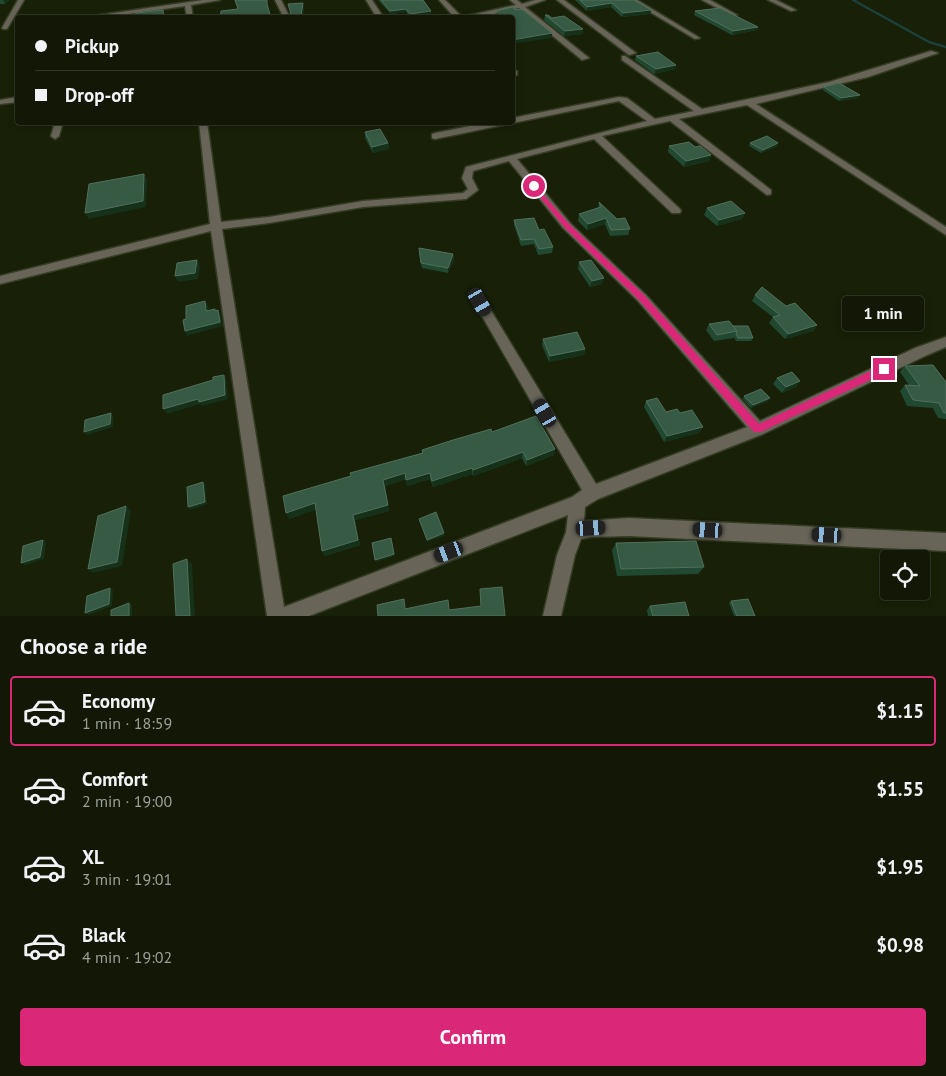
<!DOCTYPE html>
<meta charset="utf-8">
<style>
:root{--surface:#121805;--page:#1f2513;--text:#f1f3f6;--muted:#9ca09a;--line:#313727;--accent:#db2777}
body{margin:0;font-family:"PT Sans",sans-serif;background:var(--page);color:var(--text);height:100vh;display:flex;flex-direction:column;font-size:19px;white-space:nowrap}
*{box-sizing:border-box;margin:0}
p{font-size:16px;color:var(--muted)}
.icon{flex:none;width:28px;height:28px;fill:none;stroke:currentColor;stroke-width:2;stroke-linecap:round;stroke-linejoin:round}
.map{position:relative;height:616px;overflow:hidden}
.sheet{display:flex;flex-direction:column;background:var(--surface);flex:1}
.sheet>*{flex:none}
.banner{position:absolute;left:15px;top:15px;width:500px;height:110px;border-radius:5px;box-shadow:0 2px 8px #0003,0 0 0 1px var(--line);display:grid;align-content:center;height:110px;padding:0 20px;background:var(--surface)}
.controls{position:absolute;left:880px;top:550px;display:grid;gap:10px}
.controls a{display:grid;place-items:center;width:50px;height:50px;border-radius:5px;background:var(--surface);box-shadow:0 2px 8px #0003,0 0 0 1px var(--line);font-size:25px}
.end{position:absolute;width:22px;height:22px;margin:-11px;border:6px solid #db2777;background:#fff;box-shadow:0 0 0 2px #fff}
.from{border-radius:50%}
.bubble{position:absolute;height:35px;border-radius:5px;background:var(--surface);box-shadow:0 2px 8px #0003,0 0 0 1px var(--line);font-size:16px;font-weight:700;line-height:35px;text-align:center}
.car{position:absolute;width:15px;height:30px;margin:-15px -8px;border-radius:6px;box-shadow:0 0 4px 1px #0007;background:linear-gradient(#222 24%,#8ab4d8 0 40%,#222 0 76%,#8ab4d8 0 86%,#222 0)}
.banner b{display:flex;align-items:center;gap:18px;height:48px;font-size:19px}
.banner b+b{border-top:1px solid var(--line)}
.banner i{width:12px;height:12px;background:var(--text)}
ul{padding:0;list-style:none}
li{display:flex;align-items:center;gap:15px;height:70px;margin:0 10px 8px;padding:0 10px;border:2px solid transparent;border-radius:5px}
li div{flex:1}
li b{display:block;font-size:19px}
li em{font-style:normal;font-weight:700}
li.active{border-color:var(--accent)}
li>.icon{width:45px;height:45px;stroke-width:1.5}
h2{padding:0 20px;font-size:22px;line-height:60px}
.action{display:flex;gap:10px;margin-top:auto;padding:10px 20px}
.action a{flex:1;height:58px;border-radius:5px;background:var(--accent);color:#fff;font-size:20px;font-weight:700;line-height:58px;text-align:center}
.map>svg:first-child{display:block}
.lines{fill:none;stroke-linecap:round;stroke-linejoin:round}
.stream{stroke:#1c403c;stroke-width:2.5}
.minor-casing{stroke:#343c24;stroke-width:3}
.minor{fill:#686558;fill-rule:evenodd}
.wall{fill:#214932}
.shaded-wall{fill:#15311a}
.building{fill:#365a44;stroke:#51705b}
.route{fill:#db2777}
</style>
<div class="map">
<svg width="946" height="616" viewBox="0 0 946 616">
<rect width="100%" height="100%" fill="#182007"/>
<g class="lines">
<path class="stream" d="M853 0 929 42 946 47"/>
<g class="minor-casing">
<g id="minor">
<path d="M18 0H24L7 29H3L2 28Z"/>
<path d="M203 0H220L191 5 193 18H187L185 6 100 18H79Z"/>
<path d="M275 0H281L290 18H284Z"/>
<path d="M366 0H372L384 18H377Z"/>
<path d="M439 0H445L462 17 516 5 510 0H517L522 4 535 0H545L525 7 589 58 582 60 519 8 477 18H455Z"/>
<path d="M557 0H564L636 53 629 55Z"/>
<path d="M630 0H637L700 38 695 39Z"/>
<path d="M702 0H710L737 15 732 16Z"/>
<path d="M768 0H776L796 10 791 11Z"/>
<path d="M931 51 938 53 868 77 756 104 946 227V235L747 105 679 119 771 190V194L767 195 670 121 602 136 680 209 681 211 680 213H672L594 139 517 159 571 224 646 295 760 421 915 348 946 337V347L925 356 763 434 598 499 585 507 584 521 629 518 946 533V551L629 536 591 537 581 539 575 555 561 616H543L557 555 566 532 568 515 309 616H267L211 231 0 284V276L210 224 199 122H207L221 222 269 217 363 201 463 193 468 189 462 178 466 167 647 121 619 101 435 139 432 138V134L435 133 490 122H512V118L619 97 627 98 655 119 694 111 622 60V56H625L702 109 829 82ZM509 161 563 228 638 301 747 427 596 484 484 299H476L474 302 582 490 572 497 284 607 222 229 269 223 363 207 466 199 478 190 472 178 473 171Z"/>
<path d="M512 70 517 71V75H512Z"/>
<path d="M18 97V102L0 104V100Z"/>
<path d="M55 122H63L59 136 55 139 51 136Z"/>
</g>
</g>
<use href="#minor" class="minor"/>
</g>
<g class="wall">
<path d="M0 0H9L5 4H0Z"/>
<path d="M378 0H423L431 14 410 17 406 12 391 14Z"/>
<path d="M575 0H634L651 10 650 14 622 17 611 7 587 11Z"/>
<path d="M515 10 552 38 512 18H499L497 15V11Z"/>
<path d="M695 11 758 27 757 30 732 35 694 15Z"/>
<path d="M545 15 552 18 583 34 564 36 544 20Z"/>
<path d="M636 56 676 65 675 69 654 74 635 60Z"/>
<path d="M824 87 858 98 839 101 823 90Z"/>
<path d="M365 132 388 143 389 149 373 153 365 138Z"/>
<path d="M750 143 777 146 761 153 749 146Z"/>
<path d="M669 146 695 147 711 155 709 161 684 167 668 152Z"/>
<path d="M599 202 617 219 630 229 628 235 610 236 605 224 587 230 578 221 579 214 598 208Z"/>
<path d="M707 208 745 213 742 219 717 226 704 215Z"/>
<path d="M514 220 539 230 553 247 552 253 538 255 534 244 521 246 514 225Z"/>
<path d="M419 253 453 254 454 259 448 273 422 268Z"/>
<path d="M579 262 602 284 590 287 578 269Z"/>
<path d="M755 295 786 306 817 325 813 331 785 339 769 323 773 317 752 301Z"/>
<path d="M709 324 733 326 753 338 751 341H736L734 337V338L714 341 706 330Z"/>
<path d="M543 339 585 349 584 355 549 362 542 345Z"/>
<path d="M905 366 946 382V419L938 418 933 408 907 406 900 391 905 385H909L900 372Z"/>
<path d="M777 378 796 387 782 393 773 384Z"/>
<path d="M744 396 768 401 751 408 743 399Z"/>
<path d="M646 401 666 412 680 413 703 427 699 433 664 442 644 407Z"/>
<path d="M492 432 555 449 554 455 526 466 522 458 473 476 472 474 433 487 430 479 407 486 406 479 385 486 389 511 355 520 360 545 325 556 322 551 316 509 289 519 351 476 422 453V450Z"/>
<path d="M616 543 704 567 698 574 617 576 612 550Z"/>
<path d="M731 601 755 616H734L729 603Z"/>
<path d="M650 606 689 616H648L647 610Z"/>
</g>
<g class="shaded-wall">
<path d="M3 0H9L5 4Z"/>
<path d="M303 3 304 8 303 18H288Z"/>
<path d="M612 3 611 7 587 11V7Z"/>
<path d="M406 9V12L391 14 390 11Z"/>
<path d="M651 10 650 14 622 17 623 13Z"/>
<path d="M431 11V14L410 17V14Z"/>
<path d="M758 27 757 30 732 35 733 31Z"/>
<path d="M583 29V34L564 36 565 31Z"/>
<path d="M552 33V38L512 44V40Z"/>
<path d="M676 65 675 69 654 74 656 69Z"/>
<path d="M860 95 858 98 839 101 841 98Z"/>
<path d="M388 143 389 149 373 153 372 147Z"/>
<path d="M778 143 777 146 761 153 763 150Z"/>
<path d="M711 155 709 161 684 167 686 161Z"/>
<path d="M144 174 147 180 146 207 89 219 85 213Z"/>
<path d="M745 213 742 219 717 226 719 220Z"/>
<path d="M606 218 605 224 587 230 588 224Z"/>
<path d="M453 254 454 259 448 273V268Z"/>
<path d="M197 260 200 266 198 279 178 282 175 276Z"/>
<path d="M604 278 602 284 590 287 592 281Z"/>
<path d="M205 301 208 306 209 315 206 311Z"/>
<path d="M218 310 221 315 222 326 187 336 185 331Z"/>
<path d="M817 325 813 331 785 339 788 334Z"/>
<path d="M585 349 584 355 549 362 550 356Z"/>
<path d="M224 375 226 379 228 399 202 406 200 404 167 414 163 409 198 399Z"/>
<path d="M800 381 796 387 782 393 786 387Z"/>
<path d="M770 398 768 401 751 408 753 405Z"/>
<path d="M111 413 113 416V427L87 435 84 432Z"/>
<path d="M703 427 699 433 664 442 667 436Z"/>
<path d="M555 449 554 455 526 466 527 460Z"/>
<path d="M523 452 522 458 473 476V470Z"/>
<path d="M472 468V474L433 487 432 481Z"/>
<path d="M405 473 406 479 385 486 389 511 355 520 360 545 325 556 322 551 383 480Z"/>
<path d="M430 473V479L407 486 406 480Z"/>
<path d="M203 482 205 484 207 504 190 510 188 507Z"/>
<path d="M315 503 318 509 289 519 286 513Z"/>
<path d="M126 506 131 510 122 566 93 573 88 569Z"/>
<path d="M444 533V536L427 542V540Z"/>
<path d="M391 538 395 556 376 562 375 560Z"/>
<path d="M43 540 46 542 44 559 25 565 21 563Z"/>
<path d="M187 559 192 564 195 616H190Z"/>
<path d="M110 588 113 590 112 606 89 615 85 613Z"/>
<path d="M129 603 132 605V616H129Z"/>
</g>
<g class="building">
<path d="M235 0H267V4L271 18H220L221 11 238 9Z"/>
<path d="M381 0H423L431 11 410 14 406 9 390 11Z"/>
<path d="M580 0H634L651 10 623 13 612 3 587 7Z"/>
<path d="M303 3 301 16 286 18V15L291 14 288 4Z"/>
<path d="M513 7 515 10 522 9 552 33 512 40V18H503L497 11Z"/>
<path d="M720 8 758 27 733 31 695 11Z"/>
<path d="M163 10 164 18H136V13Z"/>
<path d="M545 15H548L552 18 564 16 583 29 565 31Z"/>
<path d="M658 52 676 65 656 69 636 56Z"/>
<path d="M839 83 860 95 841 98 824 87Z"/>
<path d="M380 129 388 143 372 147 365 132Z"/>
<path d="M767 136 778 143 763 150 750 143Z"/>
<path d="M689 142 695 147 700 146 711 155 686 161 669 146Z"/>
<path d="M144 174 143 201 85 213 89 184Z"/>
<path d="M731 201 745 213 719 220 707 208Z"/>
<path d="M599 202 617 219 625 218 630 229 611 230 606 218 588 224 579 214 601 207Z"/>
<path d="M534 218 539 230 544 229 553 247 539 249 534 239 521 240 514 220Z"/>
<path d="M419 248 453 254 448 268 421 263Z"/>
<path d="M197 260 195 273 175 276 177 263Z"/>
<path d="M591 260 604 278 592 281 579 262Z"/>
<path d="M762 287 786 306 795 303 817 325 788 334 773 317 780 315 755 295Z"/>
<path d="M205 301 206 311 215 309V311L218 310 220 322 185 331 183 320 186 319V306Z"/>
<path d="M729 321 737 331 717 335 709 324Z"/>
<path d="M733 326H748L753 338H738L736 334 737 331Z"/>
<path d="M577 332 585 349 550 356 543 339Z"/>
<path d="M933 365 946 382V413H944L939 403 913 400 905 385 920 386 905 366Z"/>
<path d="M792 372 800 381 786 387 777 378Z"/>
<path d="M224 375 225 395 199 402 198 399 163 409V395L213 380V377Z"/>
<path d="M761 389 770 398 753 405 744 396Z"/>
<path d="M657 398 666 412 677 409 680 413 692 410 703 427 667 436 646 401Z"/>
<path d="M111 413 110 424 84 432 85 420Z"/>
<path d="M536 416 555 449 527 460 523 452 473 470 472 468 432 481 430 473 406 480 405 473 383 480 388 505 353 515 358 540 322 551 315 503 286 513 283 496 351 476 350 473 423 453 422 450 453 440 491 429 492 432Z"/>
<path d="M203 482 205 502 188 507 187 487Z"/>
<path d="M126 506 117 562 88 569 98 516Z"/>
<path d="M436 512 444 533 427 540 419 519Z"/>
<path d="M391 538 394 554 375 560 372 543Z"/>
<path d="M43 540 40 557 21 563 23 546Z"/>
<path d="M696 541 704 567 621 569 616 543Z"/>
<path d="M187 559 190 616H176L173 564Z"/>
<path d="M502 587 505 616H378L377 605 404 599 405 609 448 600 449 610 481 606 480 589Z"/>
<path d="M110 588 109 604 85 613 87 596Z"/>
<path d="M748 599 755 616H737L731 601Z"/>
<path d="M685 602 689 616H653L650 606Z"/>
<path d="M129 603V616H111V610Z"/>
</g>
<path class="route" d="M534 184 570 225 644 295 759 424 881 366H887V372L761 432H754L639 300 565 228 531 186Z"/>
</svg>
<div class="controls">
<a><svg class="icon" aria-label="locate" viewBox="0 0 24 24"><circle cx="12" cy="12" r="6"/><path d="M12 2v4M12 18v4M2 12h4M18 12h4"/></svg></a>
</div>
<i class="end from" style="left:534px;top:186px"></i>
<i class="end" style="left:884px;top:369px"></i>
<div class="bubble" style="left:842px;top:296px;width:82px">1 min</div>
<i class="car" style="left:480px;top:302px;rotate:150deg"></i>
<i class="car" style="left:545px;top:413px;rotate:330deg"></i>
<i class="car" style="left:591px;top:528px;rotate:87deg"></i>
<i class="car" style="left:708px;top:530px;rotate:273deg"></i>
<i class="car" style="left:827px;top:535px;rotate:273deg"></i>
<i class="car" style="left:449px;top:552px;rotate:249deg"></i>
<div class="banner">
<b><i class="from"></i>Pickup</b>
<b><i></i>Drop-off</b>
</div>
</div>
<section class="sheet">
<h2>Choose a ride</h2>
<ul>
<li class="active"><svg class="icon" aria-label="car" viewBox="0 0 24 24"><path d="M5 17H2v-5l4-1 3-4h7l3 4 3 1v5h-3M9 17h6M6 11h13"/><circle cx="7" cy="17" r="2"/><circle cx="17" cy="17" r="2"/></svg><div><b>Economy</b><p>1 min · 18:59</p></div><em>$1.15</em></li>
<li><svg class="icon" aria-label="car" viewBox="0 0 24 24"><path d="M5 17H2v-5l4-1 3-4h7l3 4 3 1v5h-3M9 17h6M6 11h13"/><circle cx="7" cy="17" r="2"/><circle cx="17" cy="17" r="2"/></svg><div><b>Comfort</b><p>2 min · 19:00</p></div><em>$1.55</em></li>
<li><svg class="icon" aria-label="car" viewBox="0 0 24 24"><path d="M5 17H2v-5l4-1 3-4h7l3 4 3 1v5h-3M9 17h6M6 11h13"/><circle cx="7" cy="17" r="2"/><circle cx="17" cy="17" r="2"/></svg><div><b>XL</b><p>3 min · 19:01</p></div><em>$1.95</em></li>
<li><svg class="icon" aria-label="car" viewBox="0 0 24 24"><path d="M5 17H2v-5l4-1 3-4h7l3 4 3 1v5h-3M9 17h6M6 11h13"/><circle cx="7" cy="17" r="2"/><circle cx="17" cy="17" r="2"/></svg><div><b>Black</b><p>4 min · 19:02</p></div><em>$0.98</em></li>
</ul>
<div class="action"><a>Confirm</a></div>
</section>
